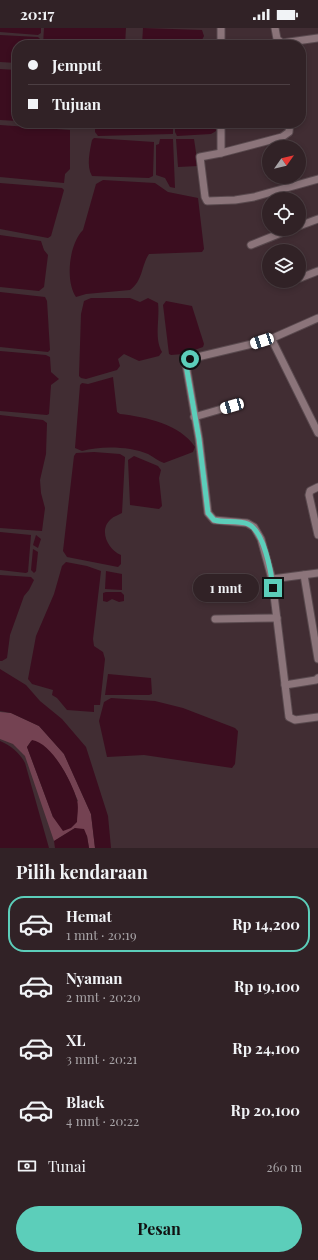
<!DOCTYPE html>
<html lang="id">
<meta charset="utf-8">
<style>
:root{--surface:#312226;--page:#3d2f32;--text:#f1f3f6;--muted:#a8a4a7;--line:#4c3f43;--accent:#5cceba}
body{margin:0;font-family:"Playfair Display",serif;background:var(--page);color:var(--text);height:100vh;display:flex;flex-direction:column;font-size:15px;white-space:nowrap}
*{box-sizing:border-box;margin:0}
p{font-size:13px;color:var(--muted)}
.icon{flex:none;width:22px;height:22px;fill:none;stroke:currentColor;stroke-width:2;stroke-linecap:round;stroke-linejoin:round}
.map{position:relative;height:820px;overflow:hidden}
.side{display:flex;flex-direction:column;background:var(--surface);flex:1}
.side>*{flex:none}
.hud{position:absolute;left:12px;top:12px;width:294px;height:88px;border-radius:16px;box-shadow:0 2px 6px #0003,0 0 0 1px var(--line);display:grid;align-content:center;height:88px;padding:0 16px;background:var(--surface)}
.needle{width:26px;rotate:56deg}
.tools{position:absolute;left:262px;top:112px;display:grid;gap:8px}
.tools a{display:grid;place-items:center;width:44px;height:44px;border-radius:50%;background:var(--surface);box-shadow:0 2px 6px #0003,0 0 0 1px var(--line);font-size:20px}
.end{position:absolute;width:18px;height:18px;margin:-9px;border:5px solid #5cceba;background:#111;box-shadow:0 0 0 2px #111}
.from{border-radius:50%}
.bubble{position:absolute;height:28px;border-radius:14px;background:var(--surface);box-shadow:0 2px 6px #0003,0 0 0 1px var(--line);font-size:13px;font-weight:700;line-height:28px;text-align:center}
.car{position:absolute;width:12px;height:24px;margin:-12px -6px;border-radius:5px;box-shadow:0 0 3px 1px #0007;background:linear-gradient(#fff 24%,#345 0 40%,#fff 0 76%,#345 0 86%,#fff 0)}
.hud b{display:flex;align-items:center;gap:14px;height:38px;font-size:15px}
.hud b+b{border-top:1px solid var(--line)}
.hud i{width:10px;height:10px;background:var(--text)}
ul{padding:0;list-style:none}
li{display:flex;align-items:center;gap:12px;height:56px;margin:0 8px 6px;padding:0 8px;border:2px solid transparent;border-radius:16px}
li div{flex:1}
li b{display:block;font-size:15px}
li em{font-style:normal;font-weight:700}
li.current{border-color:var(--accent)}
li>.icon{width:36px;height:36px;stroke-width:1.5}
h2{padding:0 16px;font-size:18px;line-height:48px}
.pay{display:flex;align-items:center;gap:10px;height:44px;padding:0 16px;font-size:15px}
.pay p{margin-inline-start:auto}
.cta{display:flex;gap:8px;margin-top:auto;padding:8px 16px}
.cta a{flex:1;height:46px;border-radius:24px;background:var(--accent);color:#111;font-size:16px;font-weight:700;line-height:46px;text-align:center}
.status{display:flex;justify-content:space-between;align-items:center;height:28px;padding:0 20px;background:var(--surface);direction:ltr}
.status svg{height:11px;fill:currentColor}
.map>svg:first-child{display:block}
.green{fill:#744252;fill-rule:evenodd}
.water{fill:#3b0d1f}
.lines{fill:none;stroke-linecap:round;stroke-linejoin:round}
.street-casing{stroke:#59494e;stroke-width:9}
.street{stroke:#8b747a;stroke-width:7}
.route{stroke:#5cceba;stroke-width:5}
</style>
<div class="status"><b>20:17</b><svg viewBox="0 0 49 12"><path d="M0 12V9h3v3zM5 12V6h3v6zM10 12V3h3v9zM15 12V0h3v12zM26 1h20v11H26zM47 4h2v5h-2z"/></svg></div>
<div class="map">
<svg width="318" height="820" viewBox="0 0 318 820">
<rect width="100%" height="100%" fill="#412d33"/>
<path class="green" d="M0 684 11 685 39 698 64 726 91 786 95 820H89L87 808 75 800 54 813 25 728 13 716 0 711ZM31 713C61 730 65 743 78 773L53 789 27 719Z"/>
<g class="water">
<path d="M0 0H41V5L38 7 0 4Z"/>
<path d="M44 0H126L125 17H43Z"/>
<path d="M143 0 202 2 204 8 202 12H185L184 17H142Z"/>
<path d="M0 7 38 9 40 11V17H17V35L0 34Z"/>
<path d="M188 14 215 17H186Z"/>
<path d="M0 41 17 42V93L0 92Z"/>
<path d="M95 95H173V106L98 108 95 104Z"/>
<path d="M175 95H215L216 103 211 106 177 108 175 104Z"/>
<path d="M0 97 70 102V141L65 146 64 155 0 149Z"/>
<path d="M94 110 154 114 153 148 149 150 92 148C86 138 90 122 92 112Z"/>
<path d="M160 111H173L175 160 170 159 165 150 156 147V117L159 116Z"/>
<path d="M176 111H194L198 138 178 139Z"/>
<path d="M103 152 155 155 168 164 198 170 204 221 202 224 149 226C141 238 143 253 130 262L86 266 76 269C65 253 69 216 83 202L96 156Z"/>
<path d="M0 155 62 160 64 162 51 208 48 210 0 201Z"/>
<path d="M0 207 41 213 44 222 48 227 44 259 39 263 0 259Z"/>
<path d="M0 264 45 269 47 273 50 322 48 324 0 319Z"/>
<path d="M91 270H130L140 274 148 270 158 275C160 291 154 310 162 324L159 328 139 333 124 326 118 331 120 338 117 342 86 351 81 350 79 348 81 286 84 273Z"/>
<path d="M166 273 192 278 204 316 203 319 183 326 171 327 169 326 163 277Z"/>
<path d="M0 323 46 327 50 329 51 344 59 351 51 357 49 386 47 387 0 383Z"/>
<path d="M113 349 117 384 120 386C146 389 180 396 195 419L193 424 164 435C158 433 154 429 148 426 129 418 100 418 82 423L75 420 80 357 82 355 88 356Z"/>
<path d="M0 387 43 392 47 395 46 426 40 452 41 465 45 480 42 503 0 500Z"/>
<path d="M94 424 120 426 125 429 122 485C119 487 114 488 111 491 98 502 108 522 121 527V536L118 539 67 529 63 523 74 428 76 425Z"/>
<path d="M134 428 158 438 161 442 159 450 162 478 159 481 130 477 128 432Z"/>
<path d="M0 504 31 507 28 544 26 545 0 542Z"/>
<path d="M36 507 41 511 38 520 33 517Z"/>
<path d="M33 521 38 524 36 543 34 545 31 542Z"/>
<path d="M66 534 87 538 101 543 93 611 94 618 103 624 105 631 100 677H94V684L67 682 57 670 52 667 53 662 32 656 28 651 36 608 54 566 62 538Z"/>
<path d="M106 543 122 546V562L105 561Z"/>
<path d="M0 547 31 549 34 552 29 562 24 568 10 607 7 630 2 633H0Z"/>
<path d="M106 564H121L124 567V573L119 574 112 571 107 574 103 573V565Z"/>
<path d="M0 641 26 657 40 673 62 691 86 719 108 788 111 820H95L91 786 64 726 39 698 11 685 0 683Z"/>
<path d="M108 646 151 650 152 666 149 667H105Z"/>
<path d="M111 670 155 673 183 680 235 700 238 703 235 736 232 740 144 727 107 729 99 693 104 674Z"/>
<path d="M32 712C52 715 72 754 77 772 79 779 77 788 77 794L71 800 63 803 53 789 27 719Z"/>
<path d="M0 713C10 717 20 725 25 735L49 820H0Z"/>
<path d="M75 800 84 801 87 808 89 820H55L54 813Z"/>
</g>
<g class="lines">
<g class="street-casing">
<g id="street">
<path d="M221 0V17"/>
<path d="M275 0 277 11 282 15 318 10"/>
<path d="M221 95V125"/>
<path d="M290 95 289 104 282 109 221 125 200 129 205 169 207 173 235 172 254 169 318 151"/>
<path d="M299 198 318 191"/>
<path d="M251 217 291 201"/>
<path d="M300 250 318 243"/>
<path d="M318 290 275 309 252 316 189 331 186 337 199 411 208 485 214 492 247 495 254 499 261 511 272 551 289 689 295 692 318 689"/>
<path d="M271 310 318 405"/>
<path d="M194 389 232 378"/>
<path d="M318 459 310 463 309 467 318 507"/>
<path d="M304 547 318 631"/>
<path d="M272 551 318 545"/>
<path d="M215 591 277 590"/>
<path d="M285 657 316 652 318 650"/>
</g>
</g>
<use href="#street" class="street"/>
</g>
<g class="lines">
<path class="route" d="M190 331 186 337 199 411 208 485 214 492C225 495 237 492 248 496 264 503 271 543 273 560"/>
</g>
</svg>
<div class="tools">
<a><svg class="needle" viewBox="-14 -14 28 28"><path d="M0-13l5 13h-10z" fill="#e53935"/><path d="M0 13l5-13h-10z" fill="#a8a4a7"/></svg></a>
<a><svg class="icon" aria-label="locate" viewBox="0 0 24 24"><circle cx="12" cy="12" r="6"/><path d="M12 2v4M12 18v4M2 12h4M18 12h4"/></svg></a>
<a><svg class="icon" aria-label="layers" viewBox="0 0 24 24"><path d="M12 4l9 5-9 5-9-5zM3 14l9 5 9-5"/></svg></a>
</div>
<i class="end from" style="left:190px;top:331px"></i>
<i class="end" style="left:273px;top:560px"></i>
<div class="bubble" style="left:193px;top:546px;width:66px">1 mnt</div>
<i class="car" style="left:262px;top:313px;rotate:252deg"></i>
<i class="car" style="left:232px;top:378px;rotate:254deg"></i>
<div class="hud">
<b><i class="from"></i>Jemput</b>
<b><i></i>Tujuan</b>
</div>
</div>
<section class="side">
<h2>Pilih kendaraan</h2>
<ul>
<li class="current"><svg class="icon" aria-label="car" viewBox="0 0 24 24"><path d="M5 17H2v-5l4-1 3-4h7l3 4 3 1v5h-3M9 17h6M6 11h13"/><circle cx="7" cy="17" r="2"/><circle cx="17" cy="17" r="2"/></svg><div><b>Hemat</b><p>1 mnt · 20:19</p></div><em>Rp 14,200</em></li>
<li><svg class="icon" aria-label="car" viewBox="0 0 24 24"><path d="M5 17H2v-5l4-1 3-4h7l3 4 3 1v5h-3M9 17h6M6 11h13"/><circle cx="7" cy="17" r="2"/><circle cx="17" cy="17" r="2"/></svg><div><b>Nyaman</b><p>2 mnt · 20:20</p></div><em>Rp 19,100</em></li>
<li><svg class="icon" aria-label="car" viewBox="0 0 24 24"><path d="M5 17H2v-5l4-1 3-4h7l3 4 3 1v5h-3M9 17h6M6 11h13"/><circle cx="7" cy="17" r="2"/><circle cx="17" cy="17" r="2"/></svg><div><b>XL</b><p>3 mnt · 20:21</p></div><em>Rp 24,100</em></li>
<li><svg class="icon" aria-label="car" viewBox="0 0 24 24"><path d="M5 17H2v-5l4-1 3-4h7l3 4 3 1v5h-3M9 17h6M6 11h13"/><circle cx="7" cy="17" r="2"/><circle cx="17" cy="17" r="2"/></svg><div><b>Black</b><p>4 mnt · 20:22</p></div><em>Rp 20,100</em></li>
</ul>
<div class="pay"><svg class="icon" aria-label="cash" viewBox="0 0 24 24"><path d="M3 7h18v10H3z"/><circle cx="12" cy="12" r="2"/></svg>Tunai<p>260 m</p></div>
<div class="cta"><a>Pesan</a></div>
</section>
